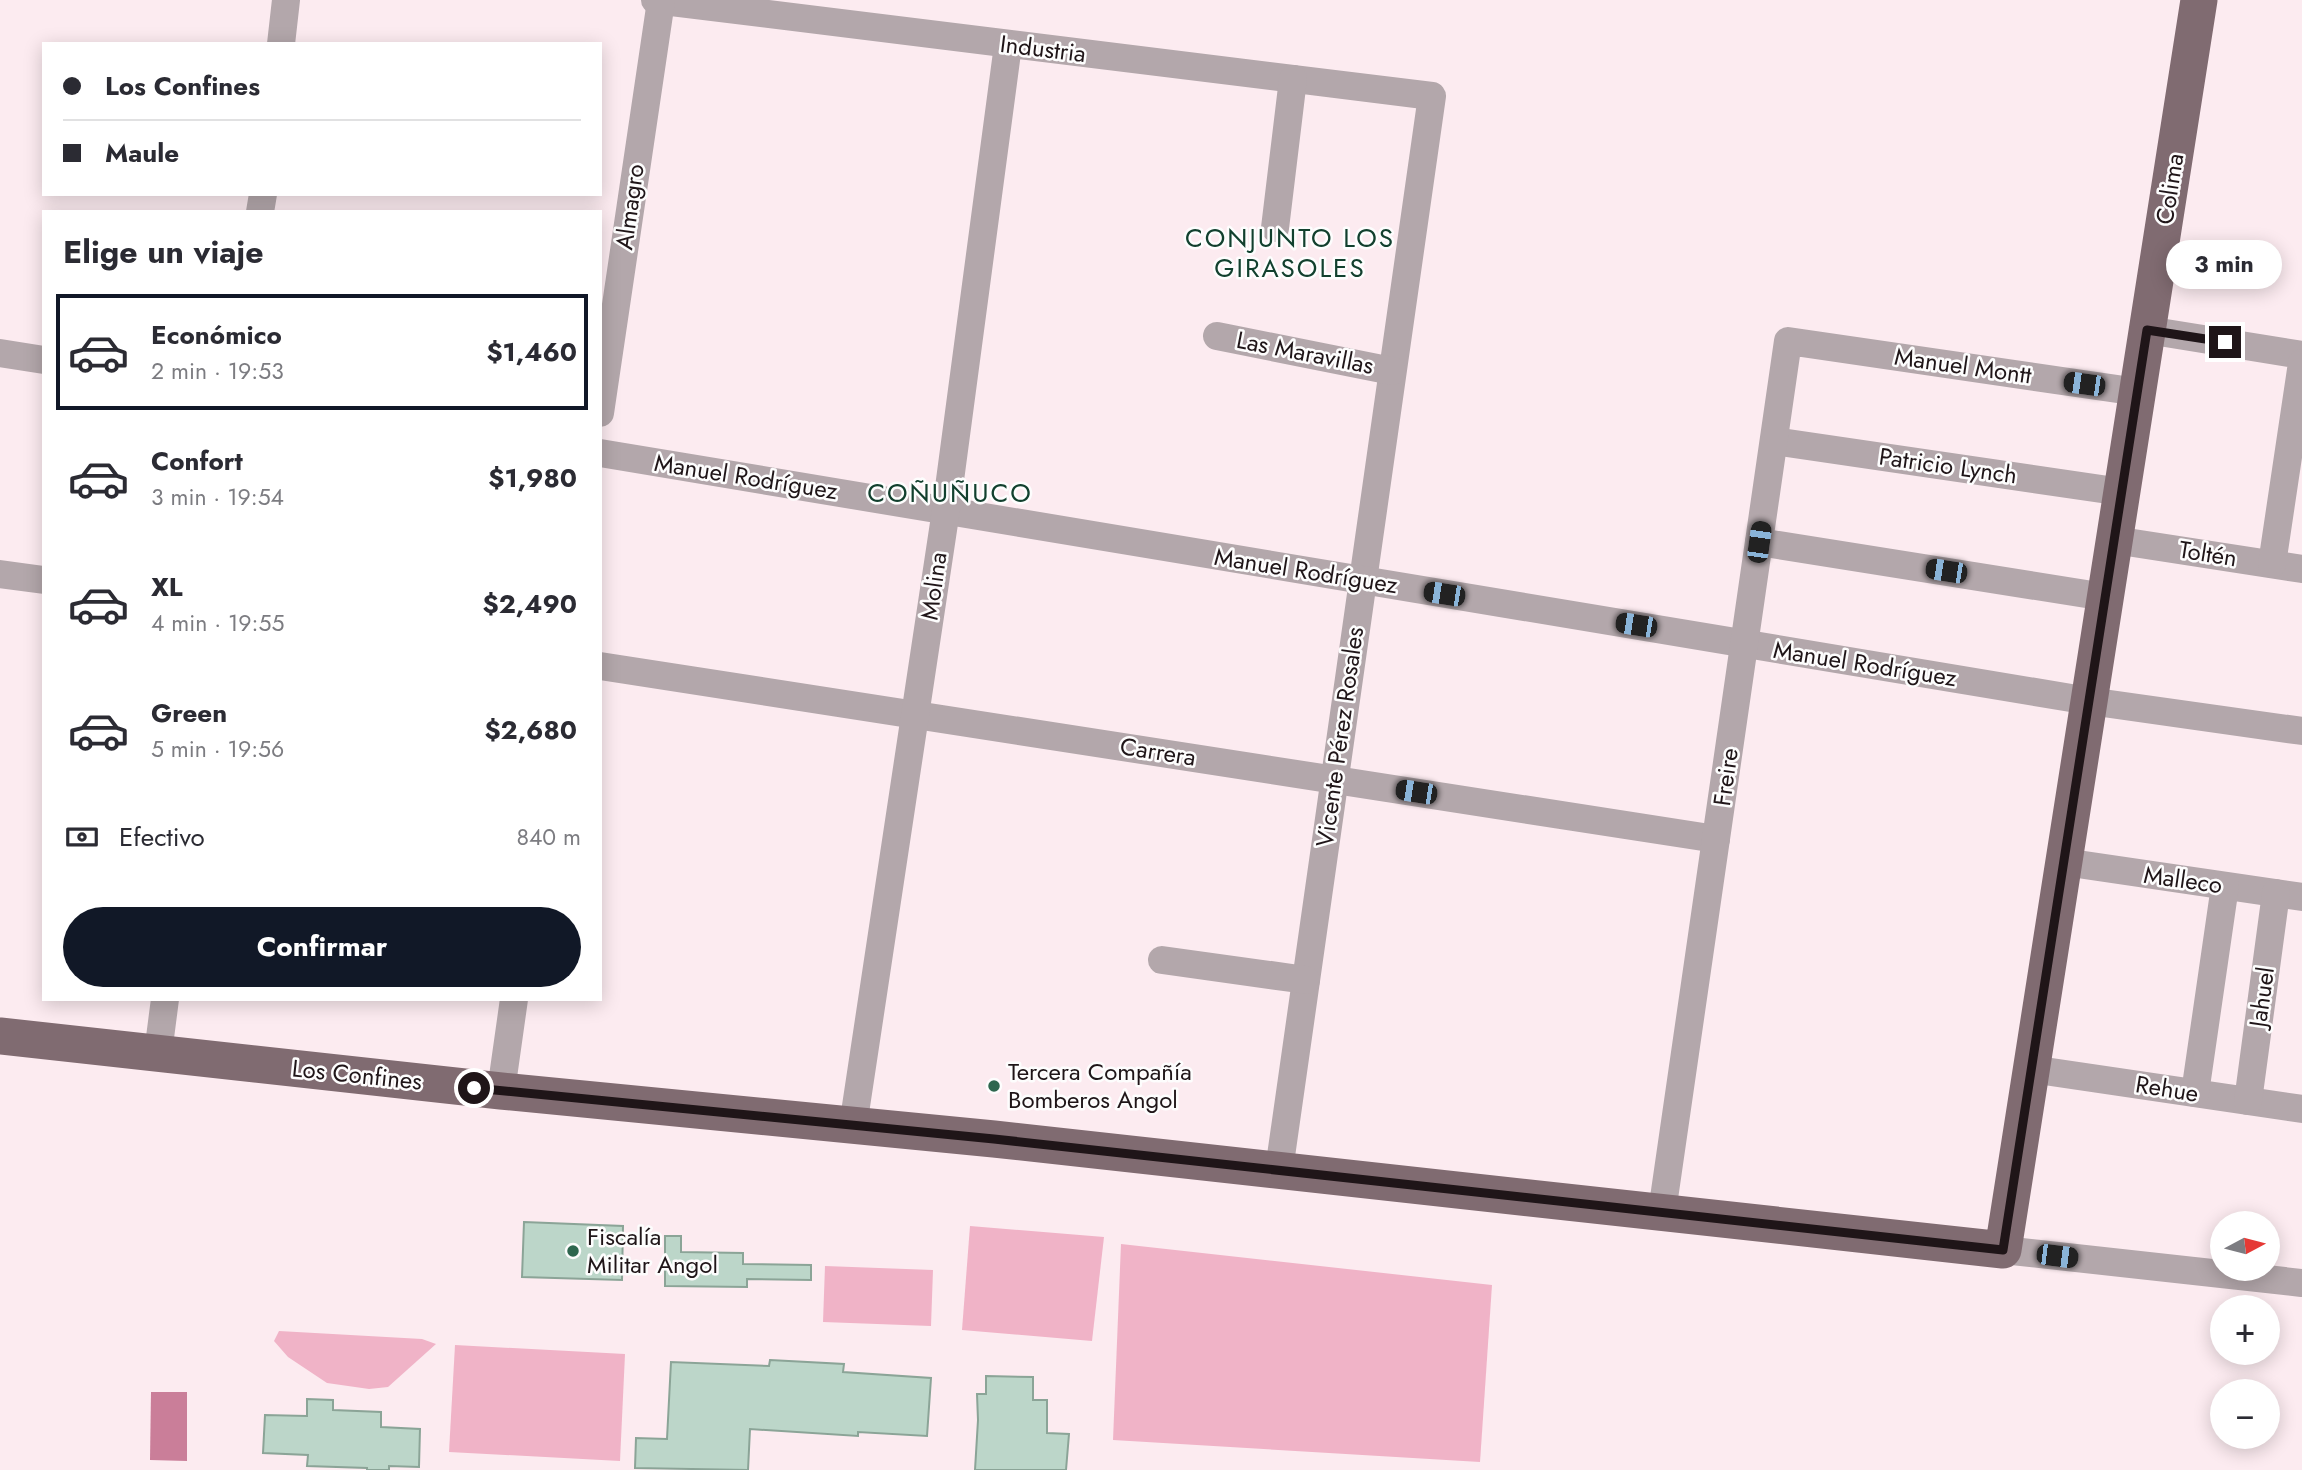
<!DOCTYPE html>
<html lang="es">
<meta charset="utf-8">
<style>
:root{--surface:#fff;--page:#f7f7f7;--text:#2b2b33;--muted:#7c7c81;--line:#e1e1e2;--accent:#111827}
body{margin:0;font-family:Jost,sans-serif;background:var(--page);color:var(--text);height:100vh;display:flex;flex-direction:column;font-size:26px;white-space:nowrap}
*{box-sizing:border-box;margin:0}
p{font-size:23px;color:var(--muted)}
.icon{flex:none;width:38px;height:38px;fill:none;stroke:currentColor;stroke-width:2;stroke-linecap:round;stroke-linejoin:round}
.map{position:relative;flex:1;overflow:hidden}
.panel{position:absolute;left:42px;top:210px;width:560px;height:791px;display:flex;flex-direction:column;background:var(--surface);border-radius:0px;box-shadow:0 4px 18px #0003}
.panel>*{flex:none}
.guide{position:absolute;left:42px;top:42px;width:560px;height:154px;border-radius:0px;box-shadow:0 4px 18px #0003;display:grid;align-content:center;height:154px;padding:0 21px;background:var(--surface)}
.needle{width:46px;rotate:83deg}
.tools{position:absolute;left:2210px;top:1211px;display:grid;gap:14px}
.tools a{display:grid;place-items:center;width:70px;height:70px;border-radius:50%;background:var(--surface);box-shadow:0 4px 18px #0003;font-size:35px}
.end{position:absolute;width:32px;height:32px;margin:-16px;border:9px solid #1f1518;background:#fff;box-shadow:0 0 0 4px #fff}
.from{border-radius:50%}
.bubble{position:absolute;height:49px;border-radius:24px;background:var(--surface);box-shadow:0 4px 18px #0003;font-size:23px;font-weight:700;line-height:49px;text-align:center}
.car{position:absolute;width:21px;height:42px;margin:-21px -10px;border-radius:9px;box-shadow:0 0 5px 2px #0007;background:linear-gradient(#222 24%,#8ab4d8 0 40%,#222 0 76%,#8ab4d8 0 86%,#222 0)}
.guide b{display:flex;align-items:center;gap:24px;height:66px;font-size:26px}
.guide b+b{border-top:2px solid var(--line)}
.guide i{width:18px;height:18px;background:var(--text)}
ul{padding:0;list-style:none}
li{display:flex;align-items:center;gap:21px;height:116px;margin:0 14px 10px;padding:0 7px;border:4px solid transparent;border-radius:0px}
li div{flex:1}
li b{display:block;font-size:26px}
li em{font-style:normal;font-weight:700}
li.current{border-color:var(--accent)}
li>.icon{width:63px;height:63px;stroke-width:1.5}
h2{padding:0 21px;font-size:32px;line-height:84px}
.pay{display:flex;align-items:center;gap:18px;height:77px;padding:0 21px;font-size:26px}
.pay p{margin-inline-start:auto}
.button{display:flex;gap:14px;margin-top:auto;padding:14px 21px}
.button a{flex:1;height:80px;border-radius:42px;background:var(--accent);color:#fff;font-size:28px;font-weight:700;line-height:80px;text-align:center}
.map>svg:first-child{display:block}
.green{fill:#f0b3c7}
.water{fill:#ca7e99}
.building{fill:#bcd6c9;stroke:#8ba497;stroke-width:2}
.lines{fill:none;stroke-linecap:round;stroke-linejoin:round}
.minor{stroke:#b3a7ab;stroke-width:28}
.major{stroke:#806b71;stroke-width:37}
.route{stroke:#1f1518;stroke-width:9}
.poi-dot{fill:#2e664e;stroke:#fdfdfd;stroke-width:2.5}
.labels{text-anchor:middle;stroke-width:5;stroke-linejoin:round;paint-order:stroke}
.street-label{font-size:24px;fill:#1f1518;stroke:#fdfdfd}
.poi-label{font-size:24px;fill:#1f1518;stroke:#fdfdfd;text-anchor:start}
.neighbourhood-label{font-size:26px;letter-spacing:2px;fill:#12402e;stroke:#fdfdfd}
</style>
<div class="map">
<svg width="2302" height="1470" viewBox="0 0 2302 1470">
<rect width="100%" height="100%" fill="#fcebf0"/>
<g class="green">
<path d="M970 1226 1104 1237 1092 1341 962 1330Z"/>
<path d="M1121 1244 1492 1285 1480 1462 1113 1440Z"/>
<path d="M825 1266 933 1270 931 1326 823 1322Z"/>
<path d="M279 1331 422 1339 436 1344 388 1387 369 1389 327 1383 288 1357 274 1341Z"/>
<path d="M455 1345 625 1354 620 1461 449 1452Z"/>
</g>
<path class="water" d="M151 1392H187V1461L150 1460Z"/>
<g class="building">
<path d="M524 1222 623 1226 622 1280 522 1277Z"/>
<path d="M665 1236H681V1252L743 1253V1264L811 1265V1280L747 1279V1287L665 1286Z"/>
<path d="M770 1360 844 1364 843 1372 931 1378 927 1436 858 1432V1436L750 1429 748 1470 635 1468 636 1438 667 1439 671 1362 769 1366Z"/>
<path d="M986 1376 1033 1377V1400H1047V1433L1069 1434 1066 1470H975L978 1420 977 1394H986Z"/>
<path d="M307 1399 333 1400V1410L381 1412V1427L420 1429 419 1467 389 1466V1470H367V1468L307 1466 308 1455 263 1453 265 1415 307 1416Z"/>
</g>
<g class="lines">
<g class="minor">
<path d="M655 0 1432 96 1279 1170"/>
<path d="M281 44 286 0"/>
<path d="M260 212 263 194"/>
<path d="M1275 228 1293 79"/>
<path d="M2147 330 2302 355"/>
<path d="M1217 336 1392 371"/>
<path d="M0 353 44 360"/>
<path d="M600 413 661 1"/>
<path d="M1774 441 2122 492"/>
<path d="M600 453 2089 701 2302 731"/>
<path d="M2114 540 2302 569"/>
<path d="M1759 542 2105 597"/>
<path d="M2272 564 2302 363"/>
<path d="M0 574 44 580"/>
<path d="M600 666 1716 839"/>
<path d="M2064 862 2302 897"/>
<path d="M1162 960 1306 980"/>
<path d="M158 1053 165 999"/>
<path d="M2031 1069 2302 1109"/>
<path d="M501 1091 514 999"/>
<path d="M2195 1093 2225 886"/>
<path d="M2248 1101 2276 893"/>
<path d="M853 1126 946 510 1008 45"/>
<path d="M1662 1212 1788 341 2138 392"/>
<path d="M2003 1250 2302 1283"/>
</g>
<path class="major" d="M0 1036 501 1091 994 1139 2003 1250 2199 0"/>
</g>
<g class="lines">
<path class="route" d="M474 1088 994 1139 2003 1250 2147 330 2225 342"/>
</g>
<g class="poi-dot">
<circle cx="994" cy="1086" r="7"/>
<circle cx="573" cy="1251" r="7"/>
</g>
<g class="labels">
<g class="street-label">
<text transform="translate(1043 49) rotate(7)" y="8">Industria</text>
<text transform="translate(2170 189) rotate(-81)" y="8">Colima</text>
<text transform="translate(630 207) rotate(-82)" y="8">Almagro</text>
<text transform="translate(1305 353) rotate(11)" y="8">Las Maravillas</text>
<text transform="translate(1963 366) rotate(8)" y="8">Manuel Montt</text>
<text transform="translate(1948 466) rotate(8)" y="8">Patricio Lynch</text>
<text transform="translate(746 477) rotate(9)" y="8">Manuel Rodríguez</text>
<text transform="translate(2208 554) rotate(9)" y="8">Toltén</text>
<text transform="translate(1306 571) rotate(9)" y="8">Manuel Rodríguez</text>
<text transform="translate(934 586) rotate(-82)" y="8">Molina</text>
<text transform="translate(1865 664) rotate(9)" y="8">Manuel Rodríguez</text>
<text transform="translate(1340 737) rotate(-82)" y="8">Vicente Pérez Rosales</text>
<text transform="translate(1158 752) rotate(9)" y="8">Carrera</text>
<text transform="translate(1726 777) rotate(-82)" y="8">Freire</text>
<text transform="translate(2183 880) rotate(8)" y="8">Malleco</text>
<text transform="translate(2262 997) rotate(-82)" y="8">Jahuel</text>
<text transform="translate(357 1075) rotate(6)" y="8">Los Confines</text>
<text transform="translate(2167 1089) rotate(9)" y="8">Rehue</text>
</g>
<g class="poi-label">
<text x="1008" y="1080">Tercera Compañía<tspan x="1008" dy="28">Bomberos Angol</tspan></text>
<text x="587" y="1245">Fiscalía<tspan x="587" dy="28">Militar Angol</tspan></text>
</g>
<g class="neighbourhood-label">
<text x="1290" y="247">CONJUNTO LOS<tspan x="1290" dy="30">GIRASOLES</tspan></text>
<text x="950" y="502">COÑUÑUCO</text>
</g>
</g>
</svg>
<div class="tools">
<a><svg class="needle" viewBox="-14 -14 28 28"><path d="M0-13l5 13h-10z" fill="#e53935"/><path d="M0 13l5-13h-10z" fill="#7c7c81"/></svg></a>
<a>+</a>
<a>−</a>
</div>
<i class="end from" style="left:474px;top:1088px"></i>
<i class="end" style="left:2225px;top:342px"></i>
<div class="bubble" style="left:2166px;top:240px;width:116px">3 min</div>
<i class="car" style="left:2084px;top:384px;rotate:278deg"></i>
<i class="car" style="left:1759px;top:542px;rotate:8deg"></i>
<i class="car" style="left:1946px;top:571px;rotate:279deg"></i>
<i class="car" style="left:1444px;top:594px;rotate:279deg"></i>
<i class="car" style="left:1636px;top:625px;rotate:279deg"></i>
<i class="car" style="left:1416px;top:792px;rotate:279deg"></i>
<i class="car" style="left:2057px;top:1256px;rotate:97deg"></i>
<div class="guide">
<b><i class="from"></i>Los Confines</b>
<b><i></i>Maule</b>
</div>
<section class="panel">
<h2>Elige un viaje</h2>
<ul>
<li class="current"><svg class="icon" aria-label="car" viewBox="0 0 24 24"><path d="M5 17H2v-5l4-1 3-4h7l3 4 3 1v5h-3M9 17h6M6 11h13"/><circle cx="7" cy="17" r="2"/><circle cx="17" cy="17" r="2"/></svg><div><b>Económico</b><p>2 min · 19:53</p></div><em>$1,460</em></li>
<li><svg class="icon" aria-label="car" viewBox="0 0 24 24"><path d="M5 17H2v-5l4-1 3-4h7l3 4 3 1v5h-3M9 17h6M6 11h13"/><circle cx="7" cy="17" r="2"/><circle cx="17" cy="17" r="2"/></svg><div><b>Confort</b><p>3 min · 19:54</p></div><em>$1,980</em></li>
<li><svg class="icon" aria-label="car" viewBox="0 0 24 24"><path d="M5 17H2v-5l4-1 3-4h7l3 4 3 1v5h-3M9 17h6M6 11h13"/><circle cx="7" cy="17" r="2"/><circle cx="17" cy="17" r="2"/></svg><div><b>XL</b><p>4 min · 19:55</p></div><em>$2,490</em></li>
<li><svg class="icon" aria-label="car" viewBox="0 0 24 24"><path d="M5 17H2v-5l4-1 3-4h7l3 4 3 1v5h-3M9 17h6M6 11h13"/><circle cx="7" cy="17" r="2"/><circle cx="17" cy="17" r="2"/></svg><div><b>Green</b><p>5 min · 19:56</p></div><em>$2,680</em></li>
</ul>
<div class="pay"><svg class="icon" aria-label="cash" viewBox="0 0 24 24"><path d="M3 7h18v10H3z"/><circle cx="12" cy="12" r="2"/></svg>Efectivo<p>840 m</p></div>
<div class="button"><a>Confirmar</a></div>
</section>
</div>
